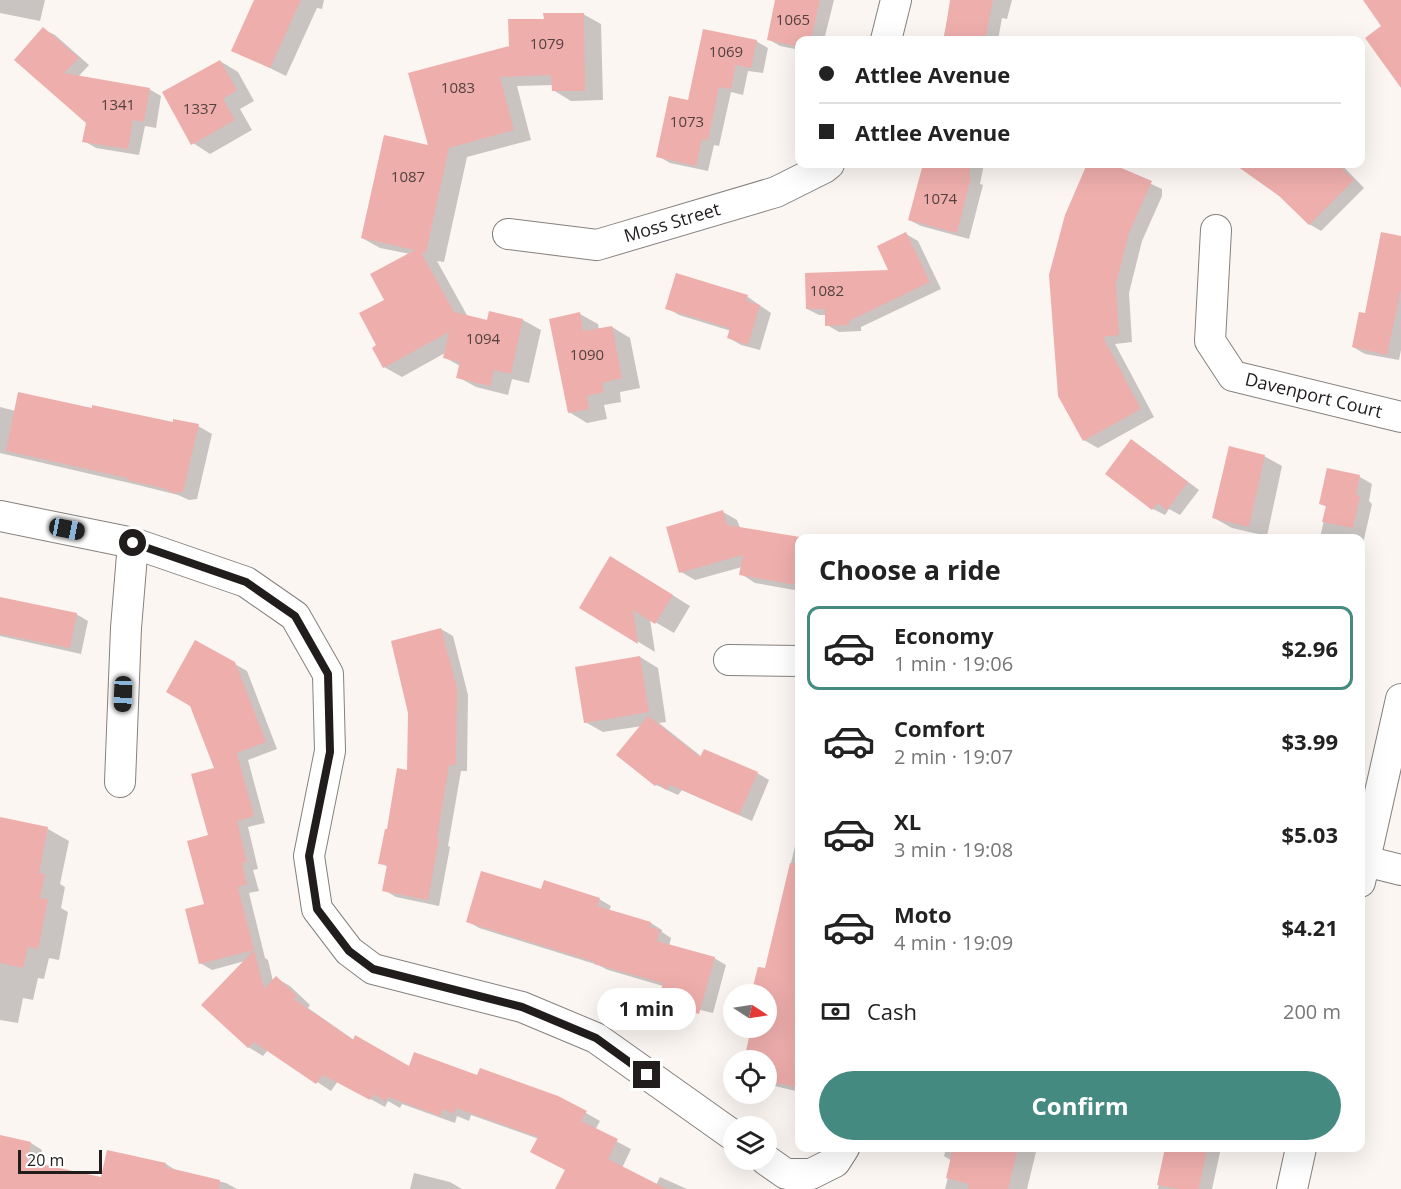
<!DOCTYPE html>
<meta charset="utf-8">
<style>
:root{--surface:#fff;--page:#f2f2f2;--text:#222;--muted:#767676;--line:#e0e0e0;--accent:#458a80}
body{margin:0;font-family:"Open Sans",sans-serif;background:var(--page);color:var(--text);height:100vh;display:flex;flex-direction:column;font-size:22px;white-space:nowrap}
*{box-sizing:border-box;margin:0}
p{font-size:20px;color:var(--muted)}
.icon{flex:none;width:33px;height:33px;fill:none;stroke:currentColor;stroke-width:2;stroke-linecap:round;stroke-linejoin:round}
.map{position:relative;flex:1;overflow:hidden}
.side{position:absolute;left:795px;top:534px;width:570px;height:618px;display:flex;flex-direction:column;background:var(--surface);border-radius:12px;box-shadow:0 6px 24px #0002}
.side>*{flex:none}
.guide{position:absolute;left:795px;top:36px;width:570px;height:132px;border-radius:12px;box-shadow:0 6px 24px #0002;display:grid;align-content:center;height:132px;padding:0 24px;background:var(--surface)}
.needle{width:39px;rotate:102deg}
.controls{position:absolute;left:723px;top:984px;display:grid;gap:12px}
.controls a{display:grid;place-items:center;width:54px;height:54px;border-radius:50%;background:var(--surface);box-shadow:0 6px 24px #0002;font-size:30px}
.scale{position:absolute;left:18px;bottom:15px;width:84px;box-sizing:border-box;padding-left:6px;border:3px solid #201d1c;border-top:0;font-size:16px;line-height:21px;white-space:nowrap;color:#201d1c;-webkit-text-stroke:4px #fff;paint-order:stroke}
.end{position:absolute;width:27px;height:27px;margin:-14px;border:8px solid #201d1c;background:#fff;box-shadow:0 0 0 3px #fff}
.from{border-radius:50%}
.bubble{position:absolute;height:42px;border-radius:21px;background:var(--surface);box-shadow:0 6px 24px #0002;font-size:20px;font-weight:700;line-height:42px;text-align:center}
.car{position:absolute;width:18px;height:36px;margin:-18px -9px;border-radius:8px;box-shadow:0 0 4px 2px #0007;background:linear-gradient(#222 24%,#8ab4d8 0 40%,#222 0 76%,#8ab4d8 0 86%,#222 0)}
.guide b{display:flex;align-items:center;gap:21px;height:57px;font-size:22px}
.guide b+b{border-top:2px solid var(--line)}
.guide i{width:15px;height:15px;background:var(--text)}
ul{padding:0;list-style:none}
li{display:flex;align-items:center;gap:18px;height:84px;margin:0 12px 9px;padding:0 12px;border:3px solid transparent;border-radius:12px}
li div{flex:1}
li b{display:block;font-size:22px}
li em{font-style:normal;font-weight:700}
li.on{border-color:var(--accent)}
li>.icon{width:54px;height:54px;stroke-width:1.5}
h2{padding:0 24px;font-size:27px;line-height:72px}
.pay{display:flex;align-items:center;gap:15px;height:66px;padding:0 24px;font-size:22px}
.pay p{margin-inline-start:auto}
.action{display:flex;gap:12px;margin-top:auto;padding:12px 24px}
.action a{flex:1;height:69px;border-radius:36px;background:var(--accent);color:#fff;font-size:24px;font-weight:700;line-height:69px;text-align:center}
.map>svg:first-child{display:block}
.shadow{fill:#0003}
.building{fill:#eeaeac}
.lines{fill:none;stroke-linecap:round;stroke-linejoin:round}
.minor-casing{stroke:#86807d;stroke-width:32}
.minor{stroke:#fff;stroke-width:30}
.route{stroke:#201d1c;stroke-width:8}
.labels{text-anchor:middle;stroke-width:4.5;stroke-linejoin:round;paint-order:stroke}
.number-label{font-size:15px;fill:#544140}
.street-label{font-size:18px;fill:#201d1c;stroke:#fff}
</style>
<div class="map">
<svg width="1401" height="1189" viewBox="0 0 1401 1189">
<rect width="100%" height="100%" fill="#fcf6f2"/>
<g class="shadow">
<path d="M0 0H45L40 21 0 13Z"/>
<path d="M255 0H324L322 9 317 8 286 76 233 50Z"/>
<path d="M778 0H834L824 40H800V50L780 46 768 39Z"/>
<path d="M951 0H1012L1007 19 1002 18 998 40H943Z"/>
<path d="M583 14 601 24 603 100 571 101 553 90V85L517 86 531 140 467 157 444 262 437 261 468 317 488 322 490 313 523 320 541 330 529 383 512 379 508 395 476 387 458 377 460 366 444 357 445 353 402 377 384 367 378 346 386 300 410 254 380 248 362 238 430 147 510 47 545 20Z"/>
<path d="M43 29 55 35 89 65 78 77 149 89 161 96 156 128 145 126 139 155 96 148 84 141 87 122 17 59Z"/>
<path d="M756 41 768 48 763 73 748 71 743 95 731 92 719 146 714 145 708 171 670 163 658 156Z"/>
<path d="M220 61 238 72 254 101 240 109 252 130 210 154 193 143Z"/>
<path d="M932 164H984L980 184 983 185 969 239 921 226 909 220Z"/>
<path d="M1089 164H1108L1162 189V196L1142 241 1129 293 1132 342 1115 344 1154 417 1098 448 1084 440 1066 217Z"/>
<path d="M1251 164H1341L1364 188 1321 231 1309 224 1280 195 1246 171Z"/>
<path d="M906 234 918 241 941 289 861 327V331L839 332 827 325 826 315H819L807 309 890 271Z"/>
<path d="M1401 237V350L1399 360 1365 354 1353 347Z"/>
<path d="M677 275 748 297 771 313 760 350 741 345 729 338 731 331 679 315 667 308Z"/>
<path d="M580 314 598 324 599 330 612 327 630 338 640 388 620 392 621 402 604 405 607 419 587 423 569 412Z"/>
<path d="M0 407 16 411 198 426 212 434 197 499 189 500 178 495 138 485 0 453Z"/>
<path d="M1143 448 1199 490 1180 515 1169 509 1165 515 1153 509Z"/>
<path d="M1264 456 1282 466 1267 536 1232 528 1214 518Z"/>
<path d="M1328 470 1360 477 1372 484 1369 501 1372 504 1360 557V538H1320L1327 507 1321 504Z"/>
<path d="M723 512 737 520 740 528 800 539V591L755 583 741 574 742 567 695 580 681 572Z"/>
<path d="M629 568 690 606 674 633 650 619 655 652 581 607Z"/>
<path d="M0 598 76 614 88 621 81 654 0 636Z"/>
<path d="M441 629 453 636 468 695 467 771H461L448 846 450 847 439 906 396 897 384 890 388 867 380 863 388 831 408 772Z"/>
<path d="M196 642 247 671 277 749 248 760 265 823 248 827 258 869 253 870 259 891 249 893 265 958 268 960 273 981 276 978 290 986 310 1005 308 1008 354 1040 410 1068 478 1077 558 1097 600 1121 595 1130 631 1149 622 1168 656 1185 660 1177 687 1189H560L566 1170 539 1139 471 1115 469 1121 457 1116 455 1123 402 1104 400 1108 388 1101 385 1107 338 1081 331 1091 268 1050 263 1056 248 1047 245 961 212 970 200 963 216 769Z"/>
<path d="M640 657 658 668 666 722 659 723 702 757 757 773 769 780 752 821 682 790 678 795 656 785 642 726 603 732 585 722Z"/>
<path d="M0 819 48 829 69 841 60 884 65 887 61 908 68 912 59 960 49 958 44 979 38 978 33 1000 23 998 18 1023 0 1020Z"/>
<path d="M795 846 800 847V1092L766 1084V1060H746L753 1028H766V994H753L759 968 766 970Z"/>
<path d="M542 891 599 899 611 906 609 911 651 923 662 930V932L671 938 669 946 714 958 726 965 713 1013 696 1009 694 1016 671 1010 659 1003 663 986 608 970 598 965 479 928 467 921Z"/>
<path d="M0 1137 31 1143 42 1150 39 1165 102 1179 166 1164 177 1171 226 1183 237 1189H0Z"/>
<path d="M946 1148H1037L1027 1189H945L952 1161 944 1156Z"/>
<path d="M1166 1148H1221L1212 1189H1158Z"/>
<path d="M414 1173 450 1182 462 1189H410Z"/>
</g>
<g class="building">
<path d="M254 0H301L270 68 231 51Z"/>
<path d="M775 0H820L811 40H800V47L767 40Z"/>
<path d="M950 0H993L985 40H944Z"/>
<path d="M1363 0H1401V88L1365 38 1381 26Z"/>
<path d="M543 13H584L585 91H552L551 75 500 77 514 130 449 148 426 253 421 252 454 312 487 320 489 311 523 319 511 374 494 370 490 386 456 378 460 362 443 358 449 332 383 368 372 348 376 345 359 313 384 300 370 274 415 250 361 238 384 135 428 145 408 73 509 46 508 19H544Z"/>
<path d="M43 27 79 58 64 73 150 88 144 122 133 120 128 149 82 142 86 123 14 60Z"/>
<path d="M703 29 757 40 751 68 736 65 731 89 719 87 708 140 702 139 696 166 656 157 669 96 688 100Z"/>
<path d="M220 60 237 90 223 99 235 120 191 145 162 92Z"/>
<path d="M923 164H971L969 176 971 177 957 233 908 220Z"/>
<path d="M1087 164H1112L1152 181 1129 233 1116 284 1119 335 1103 337 1141 409 1083 441 1058 396 1049 275 1065 215Z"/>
<path d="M1234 164H1337L1354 180 1309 225 1279 196Z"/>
<path d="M906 232 930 282 849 321V325L825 326V309H806L805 273 888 270 877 246Z"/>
<path d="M1381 232 1401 236V289L1387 355 1352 347 1359 312 1365 313Z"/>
<path d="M676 273 748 295 746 301 760 305 748 345 727 338 730 328 665 309Z"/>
<path d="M580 312 583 331 612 326 622 378 602 383 604 392 587 396 589 409 568 413 549 319Z"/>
<path d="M18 392 92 408V405L173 422V419L199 424 183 492 173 493 163 488 127 480V478L6 451Z"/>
<path d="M1131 439 1188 482 1167 510 1158 503 1152 510 1105 474Z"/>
<path d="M1229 446 1265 455 1249 527 1212 518Z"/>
<path d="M1327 468 1360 475 1356 495 1360 496 1353 528 1322 522 1326 506 1319 504Z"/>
<path d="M723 510 727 525 800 537V571L797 585 739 575 743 555 679 573 666 527Z"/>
<path d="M610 556 673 595 655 624 633 610 638 644 579 608Z"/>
<path d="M0 597 77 613 70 648 0 634Z"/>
<path d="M441 628 457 688 456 765H449L437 838 439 839 428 900 382 891 387 865 378 864 385 829H387L397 768 407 770 408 713 391 641Z"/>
<path d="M195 640 235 662 266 742 237 753 254 816 237 821 247 862 242 863 247 884 238 887 254 950 199 964 185 909 204 904 187 841 208 835 191 774 214 768 190 706 166 692Z"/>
<path d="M640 656 649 712 584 723 575 667Z"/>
<path d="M648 716 700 757 704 749 758 772 739 815 670 785 666 790 658 783 655 786 616 755Z"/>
<path d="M0 817 48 827 39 873 45 874 40 898 48 899 38 949 28 947 23 968 0 963Z"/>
<path d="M790 863 800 864V1088L766 1081V1060H744L751 1028H766V994H751L758 967 765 968Z"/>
<path d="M481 871 541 889 544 880 600 898 597 906 651 922 650 927 660 930 657 941 715 957 699 1014 657 1004 663 983 594 964 595 962 466 922Z"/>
<path d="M254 950 264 989 276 976 297 996 294 999 353 1040 355 1035 409 1066 414 1052 477 1075 480 1068 558 1096 587 1111 581 1121 618 1139 608 1159 667 1189H555L565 1170 530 1152 538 1137 456 1108 454 1114 443 1109 440 1116 388 1097 385 1101 373 1094 370 1100 323 1075 316 1084 254 1042 248 1048 201 1005Z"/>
<path d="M0 1135 31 1142 27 1161 101 1177 107 1150 166 1163 165 1167 220 1180 219 1189H0Z"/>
<path d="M953 1148H1018L1008 1189H968L969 1184 946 1178Z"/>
<path d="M1165 1148H1207L1199 1189H1179L1157 1185Z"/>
</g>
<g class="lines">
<g class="minor-casing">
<g id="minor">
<path d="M886 40 896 0"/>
<path id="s1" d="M1216 230 1210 341 1233 376 1401 417"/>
<path id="s2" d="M508 234 597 245 776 192 824 168 829 164"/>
<path d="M0 516 133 543 246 582 295 616 328 674 330 751 309 856 317 909 349 951 373 969 522 1007 596 1038 734 1136"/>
<path d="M729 660 800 661"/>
<path d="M120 782 126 628 133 543"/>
<path d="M1365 861 1401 870"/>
<path d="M1360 882 1401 699"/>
<path d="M766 1160 786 1174H811L835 1162 844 1148"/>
<path d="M1292 1189 1301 1148"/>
</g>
</g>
<use href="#minor" class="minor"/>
</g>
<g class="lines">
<path class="route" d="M133 543 246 582 295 616 328 674 330 752 309 856 317 909 349 951 373 969 522 1007 596 1038 647 1075"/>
</g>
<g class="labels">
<g class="number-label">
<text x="793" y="25">1065</text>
<text x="547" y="49">1079</text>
<text x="726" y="57">1069</text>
<text x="458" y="93">1083</text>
<text x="118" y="110">1341</text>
<text x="200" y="114">1337</text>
<text x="687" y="127">1073</text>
<text x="408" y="182">1087</text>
<text x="940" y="204">1074</text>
<text x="827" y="296">1082</text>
<text x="483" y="344">1094</text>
<text x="587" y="360">1090</text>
</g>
<g class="street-label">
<text dy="6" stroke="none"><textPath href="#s2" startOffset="168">Moss Street</textPath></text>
<text dy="6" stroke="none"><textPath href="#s1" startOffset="236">Davenport Court</textPath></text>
</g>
</g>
</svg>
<div class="controls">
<a><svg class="needle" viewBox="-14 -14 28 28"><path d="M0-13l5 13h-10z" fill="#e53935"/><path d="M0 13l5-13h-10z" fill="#767676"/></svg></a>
<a><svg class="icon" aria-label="locate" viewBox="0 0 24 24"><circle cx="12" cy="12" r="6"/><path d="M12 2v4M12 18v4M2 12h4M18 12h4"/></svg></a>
<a><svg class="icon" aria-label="layers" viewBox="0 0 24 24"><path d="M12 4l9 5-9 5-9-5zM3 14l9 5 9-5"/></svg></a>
</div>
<div class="scale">20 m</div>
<i class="end from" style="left:133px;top:543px"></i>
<i class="end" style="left:647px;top:1075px"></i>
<div class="bubble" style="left:597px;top:988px;width:99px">1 min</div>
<i class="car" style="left:67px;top:529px;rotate:101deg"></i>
<i class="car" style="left:123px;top:694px;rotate:182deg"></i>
<div class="guide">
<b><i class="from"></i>Attlee Avenue</b>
<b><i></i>Attlee Avenue</b>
</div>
<section class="side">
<h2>Choose a ride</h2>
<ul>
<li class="on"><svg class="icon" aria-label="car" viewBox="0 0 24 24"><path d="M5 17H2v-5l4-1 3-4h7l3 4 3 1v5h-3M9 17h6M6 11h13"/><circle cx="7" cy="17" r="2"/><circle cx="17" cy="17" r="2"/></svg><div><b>Economy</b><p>1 min · 19:06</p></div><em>$2.96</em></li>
<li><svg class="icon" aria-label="car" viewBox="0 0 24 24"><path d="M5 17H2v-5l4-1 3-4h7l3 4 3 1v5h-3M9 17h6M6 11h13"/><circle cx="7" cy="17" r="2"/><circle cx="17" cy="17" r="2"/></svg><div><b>Comfort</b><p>2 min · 19:07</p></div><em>$3.99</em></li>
<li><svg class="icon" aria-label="car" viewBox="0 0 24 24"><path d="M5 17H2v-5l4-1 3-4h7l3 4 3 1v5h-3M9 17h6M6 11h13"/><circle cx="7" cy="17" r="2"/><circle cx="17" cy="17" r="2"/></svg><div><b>XL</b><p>3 min · 19:08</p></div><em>$5.03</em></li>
<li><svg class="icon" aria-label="car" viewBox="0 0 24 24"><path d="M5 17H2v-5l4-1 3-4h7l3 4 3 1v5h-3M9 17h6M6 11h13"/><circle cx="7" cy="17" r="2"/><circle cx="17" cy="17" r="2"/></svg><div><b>Moto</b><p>4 min · 19:09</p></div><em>$4.21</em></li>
</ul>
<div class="pay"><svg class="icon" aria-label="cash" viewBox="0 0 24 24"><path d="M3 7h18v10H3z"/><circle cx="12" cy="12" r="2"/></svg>Cash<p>200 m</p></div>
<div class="action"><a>Confirm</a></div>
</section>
</div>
